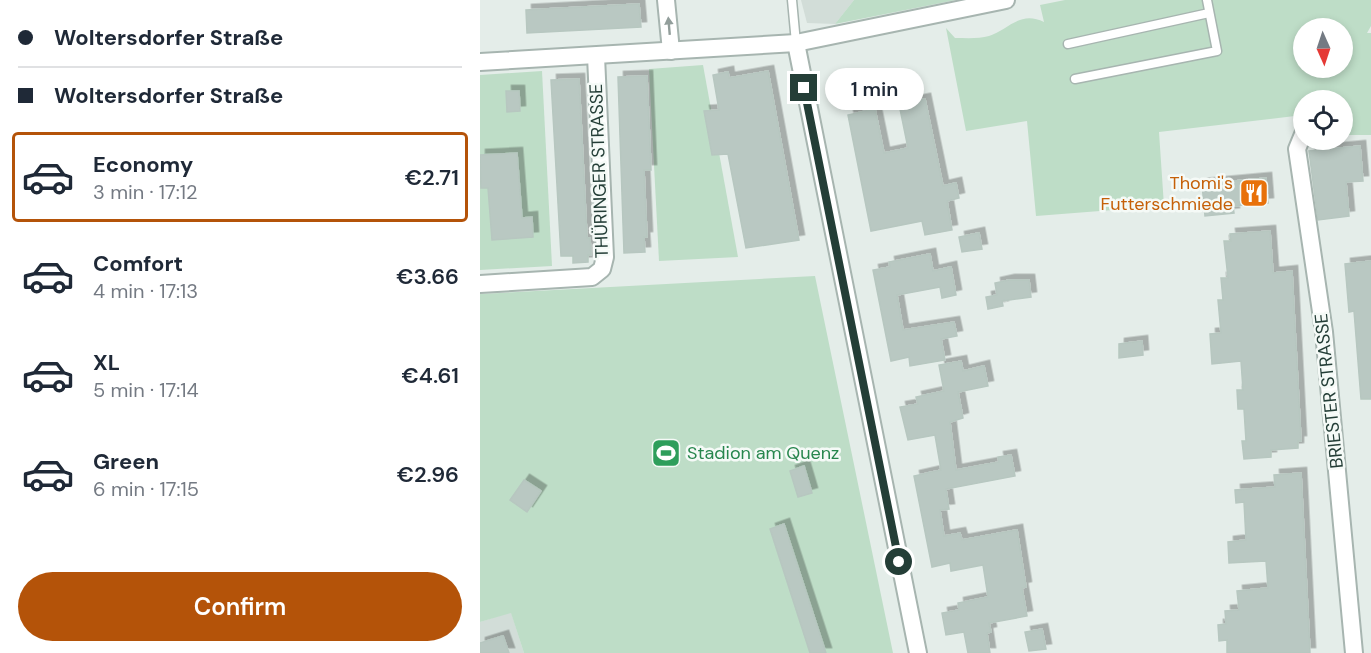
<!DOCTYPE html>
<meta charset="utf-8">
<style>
:root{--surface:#fff;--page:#f6f6f7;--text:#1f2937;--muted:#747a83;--line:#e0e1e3;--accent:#b45309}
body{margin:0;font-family:"DM Sans",sans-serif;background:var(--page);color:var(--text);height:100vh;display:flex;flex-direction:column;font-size:22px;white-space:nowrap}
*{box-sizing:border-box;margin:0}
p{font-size:20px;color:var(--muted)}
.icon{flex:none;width:33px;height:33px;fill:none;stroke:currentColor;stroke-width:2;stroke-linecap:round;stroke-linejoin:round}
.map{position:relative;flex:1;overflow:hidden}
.sheet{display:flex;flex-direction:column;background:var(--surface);width:480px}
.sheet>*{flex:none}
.top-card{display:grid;align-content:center;height:132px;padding:0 18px;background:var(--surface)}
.needle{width:39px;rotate:177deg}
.buttons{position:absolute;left:813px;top:18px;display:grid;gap:12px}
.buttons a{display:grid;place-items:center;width:60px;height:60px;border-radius:50%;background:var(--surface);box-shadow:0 3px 9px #0003;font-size:30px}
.end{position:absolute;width:27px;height:27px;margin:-14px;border:8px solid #243e37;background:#fff;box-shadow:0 0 0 3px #fff}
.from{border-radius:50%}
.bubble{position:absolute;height:42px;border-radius:21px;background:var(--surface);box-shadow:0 3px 9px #0003;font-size:20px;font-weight:600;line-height:42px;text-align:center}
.top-card b{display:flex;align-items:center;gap:21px;height:57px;font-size:22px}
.top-card b+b{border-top:2px solid var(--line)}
.top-card i{width:15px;height:15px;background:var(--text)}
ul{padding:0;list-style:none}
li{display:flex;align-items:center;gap:18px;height:90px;margin:0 12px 9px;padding:0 6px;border:3px solid transparent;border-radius:6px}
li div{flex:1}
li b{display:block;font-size:22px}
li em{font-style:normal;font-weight:600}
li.selected{border-color:var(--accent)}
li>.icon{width:54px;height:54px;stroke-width:1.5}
.cta{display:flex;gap:12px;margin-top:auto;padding:12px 18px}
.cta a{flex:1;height:69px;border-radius:36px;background:var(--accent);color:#fff;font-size:24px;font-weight:600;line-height:69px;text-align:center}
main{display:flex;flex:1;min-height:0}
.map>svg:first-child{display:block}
.built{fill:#d2ddd8}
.green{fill:#beddc7;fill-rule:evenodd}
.building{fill:#b9c8c2;stroke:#b7c7c0;stroke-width:1.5;filter:url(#shadow)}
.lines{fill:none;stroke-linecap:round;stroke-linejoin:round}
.lane-casing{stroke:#a7b5b0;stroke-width:11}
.street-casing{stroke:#a7b5b0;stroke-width:20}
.lane{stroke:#fff;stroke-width:8}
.street{stroke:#fff;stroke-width:16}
.oneway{fill:#929e9b}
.route{stroke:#243e37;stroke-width:8}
.labels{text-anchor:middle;stroke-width:5;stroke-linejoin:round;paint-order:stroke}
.street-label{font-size:18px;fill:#243e37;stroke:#f5faf7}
.food-label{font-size:18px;fill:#c56008;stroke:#f5faf7;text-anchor:end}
.leisure-label{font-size:18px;fill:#27864d;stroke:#f5faf7;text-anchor:start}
</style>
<main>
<section class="sheet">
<div class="top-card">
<b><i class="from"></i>Woltersdorfer Straße</b>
<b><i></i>Woltersdorfer Straße</b>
</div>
<ul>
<li class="selected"><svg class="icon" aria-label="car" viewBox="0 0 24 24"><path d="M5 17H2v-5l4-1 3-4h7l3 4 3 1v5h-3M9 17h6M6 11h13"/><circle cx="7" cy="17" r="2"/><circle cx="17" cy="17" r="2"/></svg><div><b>Economy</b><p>3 min · 17:12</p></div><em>€2.71</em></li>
<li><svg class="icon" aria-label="car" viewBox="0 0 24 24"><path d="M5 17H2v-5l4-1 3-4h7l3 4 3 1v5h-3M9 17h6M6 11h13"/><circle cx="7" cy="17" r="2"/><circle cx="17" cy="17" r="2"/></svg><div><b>Comfort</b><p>4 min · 17:13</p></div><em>€3.66</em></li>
<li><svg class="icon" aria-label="car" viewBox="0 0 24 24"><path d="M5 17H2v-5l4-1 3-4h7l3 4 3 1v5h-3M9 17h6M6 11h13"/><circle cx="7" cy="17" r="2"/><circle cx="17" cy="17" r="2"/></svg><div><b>XL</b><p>5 min · 17:14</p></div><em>€4.61</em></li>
<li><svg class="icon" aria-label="car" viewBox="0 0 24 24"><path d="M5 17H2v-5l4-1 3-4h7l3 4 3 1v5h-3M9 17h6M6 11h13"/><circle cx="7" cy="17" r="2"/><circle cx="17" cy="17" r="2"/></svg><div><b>Green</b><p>6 min · 17:15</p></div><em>€2.96</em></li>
</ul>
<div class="cta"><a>Confirm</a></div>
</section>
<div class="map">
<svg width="891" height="653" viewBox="0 0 891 653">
<defs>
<filter id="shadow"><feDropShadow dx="5.5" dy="-5.5" stdDeviation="0" flood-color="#0004"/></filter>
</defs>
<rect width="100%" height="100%" fill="#e4ede9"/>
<g class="built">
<path d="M321 0H374L355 24 327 23Z"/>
<path d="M31 612 44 653H0V622Z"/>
</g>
<g class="green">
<path d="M374 0H476L355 24Z"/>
<path d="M585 0H891V26L887 33H891V135H863L862 100H824L823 115 679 132 684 206 556 216 547 121 486 131 466 28 475 38C486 38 499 39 509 36 528 30 540 10 564 22L560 5ZM824 28H862V68H824Z"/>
<path d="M223 65 258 257 179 261 169 69Z"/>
<path d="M62 71 72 266 0 270V75Z"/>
<path d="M335 276 413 653H44L31 613 0 622V294Z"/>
</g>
<g class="building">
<path d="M159 4 161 27 47 33 46 10Z"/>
<path d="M288 71 319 240 266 248 248 154 232 155 224 111 239 110 233 75 248 72 249 78Z"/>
<path d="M167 76 171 170H164L167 237H164L165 252 144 253 138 77Z"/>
<path d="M99 79 107 238H110L111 255H108V262L93 263V256H81L71 80Z"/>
<path d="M26 91H39L40 111 27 112Z"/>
<path d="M445 99 463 186 476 183 479 198 467 201 472 230 445 235 442 221 391 231 368 115 395 109 404 153 428 148 419 104Z"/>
<path d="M880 146 883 181 866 182 869 216 838 220 829 151Z"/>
<path d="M37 153 42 218 52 217 53 237 12 240 8 188H1L0 155Z"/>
<path d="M786 178 788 203 753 206 754 213 725 216 722 184Z"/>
<path d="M790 231 793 273 812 271 821 441H818V448L791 450V457L764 459 762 441H766L764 409H758L757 390H763L761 361 732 364 730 334 741 333 738 300H743L741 278H748L744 241H751L750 234Z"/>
<path d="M499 233 502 249 482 252 479 237Z"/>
<path d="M450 254 453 271 471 267 476 295 462 298 460 287 417 295 423 330 474 322 477 336 461 339 465 360 430 366 429 357 411 361 393 270 410 267 409 262Z"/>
<path d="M891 261V399H881L874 311 869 312 865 264Z"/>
<path d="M529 280H549L551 297 522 301 523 306 508 309 506 297 517 295 515 283Z"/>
<path d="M662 341 663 355 639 358V344Z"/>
<path d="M481 361 483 371 504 366 508 386 478 392 483 418 470 422 476 470 519 462 518 457 531 455 535 476 466 489 469 509 460 510 464 536 480 533 482 540 537 530 546 587 542 588 547 616 509 623 511 632 507 633 510 653H488L484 632 466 635 462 613 479 610 478 603 508 597 503 565 471 571 470 563 452 567 434 476 461 470 455 435 428 440 420 407 438 404 436 397 464 391 459 365Z"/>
<path d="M324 466 332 493 318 497 310 471Z"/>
<path d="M821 473 830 653H747V640L739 641 738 625 746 624 745 611 759 610 757 591 788 588 786 561 749 563 748 542 766 540 764 502 756 503 755 490 795 487 794 475Z"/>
<path d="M44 480 61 491 47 512 30 500Z"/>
<path d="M304 524 346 653H330L290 529Z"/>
<path d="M562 629 566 649 549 651 545 632Z"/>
<path d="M23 636 29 653H0V643Z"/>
</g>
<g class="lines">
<g class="lane-casing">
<g id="lane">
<path d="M312 0 316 43"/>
<path d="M588 44 729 13"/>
<path d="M595 79 737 51 727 0"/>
</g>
</g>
<g class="street-casing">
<g id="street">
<path d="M186 0 191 51"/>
<path d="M316 43 438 653"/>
<path d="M0 62 316 43 526 0"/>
<path d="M824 132 817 149 844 332 874 653"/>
<path d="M0 284 112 277 122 269 125 257 116 56"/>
</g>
</g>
<use href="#lane" class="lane"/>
<use href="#street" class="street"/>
</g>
<defs><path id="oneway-solid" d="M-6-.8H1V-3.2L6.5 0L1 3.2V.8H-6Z" transform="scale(1.5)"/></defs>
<use class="oneway" href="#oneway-solid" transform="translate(189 26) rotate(-95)"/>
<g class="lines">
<path class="route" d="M324 88 419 562"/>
</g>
<defs>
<g id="restaurant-square" transform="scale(1.5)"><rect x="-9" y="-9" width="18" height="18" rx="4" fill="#e8710a" stroke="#f5faf7"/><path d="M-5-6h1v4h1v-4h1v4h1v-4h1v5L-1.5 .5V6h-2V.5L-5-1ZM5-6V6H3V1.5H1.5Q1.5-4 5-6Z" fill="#fff"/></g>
<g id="stadium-square" transform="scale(1.5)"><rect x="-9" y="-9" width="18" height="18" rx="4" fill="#2e9e5b" stroke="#f5faf7"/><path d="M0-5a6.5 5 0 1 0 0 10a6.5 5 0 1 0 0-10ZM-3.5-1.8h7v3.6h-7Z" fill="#fff"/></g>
</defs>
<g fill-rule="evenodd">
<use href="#restaurant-square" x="774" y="193"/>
<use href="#stadium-square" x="186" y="453"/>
</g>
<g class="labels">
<g class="street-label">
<text transform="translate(119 171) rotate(-92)" y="6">THÜRINGER STRASSE</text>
<text transform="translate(849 391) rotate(-96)" y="6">BRIESTER STRASSE</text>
</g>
<g class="food-label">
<text x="753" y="189">Thomi's<tspan x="753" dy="21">Futterschmiede</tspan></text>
</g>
<g class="leisure-label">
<text x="207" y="459">Stadion am Quenz</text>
</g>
</g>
</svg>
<div class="buttons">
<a><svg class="needle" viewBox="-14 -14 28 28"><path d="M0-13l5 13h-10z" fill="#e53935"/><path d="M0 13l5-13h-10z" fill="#747a83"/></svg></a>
<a><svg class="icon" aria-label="locate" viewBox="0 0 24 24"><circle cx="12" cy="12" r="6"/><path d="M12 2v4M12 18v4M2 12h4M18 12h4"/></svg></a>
</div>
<i class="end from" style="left:419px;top:562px"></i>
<i class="end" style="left:324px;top:88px"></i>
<div class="bubble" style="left:345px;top:68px;width:99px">1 min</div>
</div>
</main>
